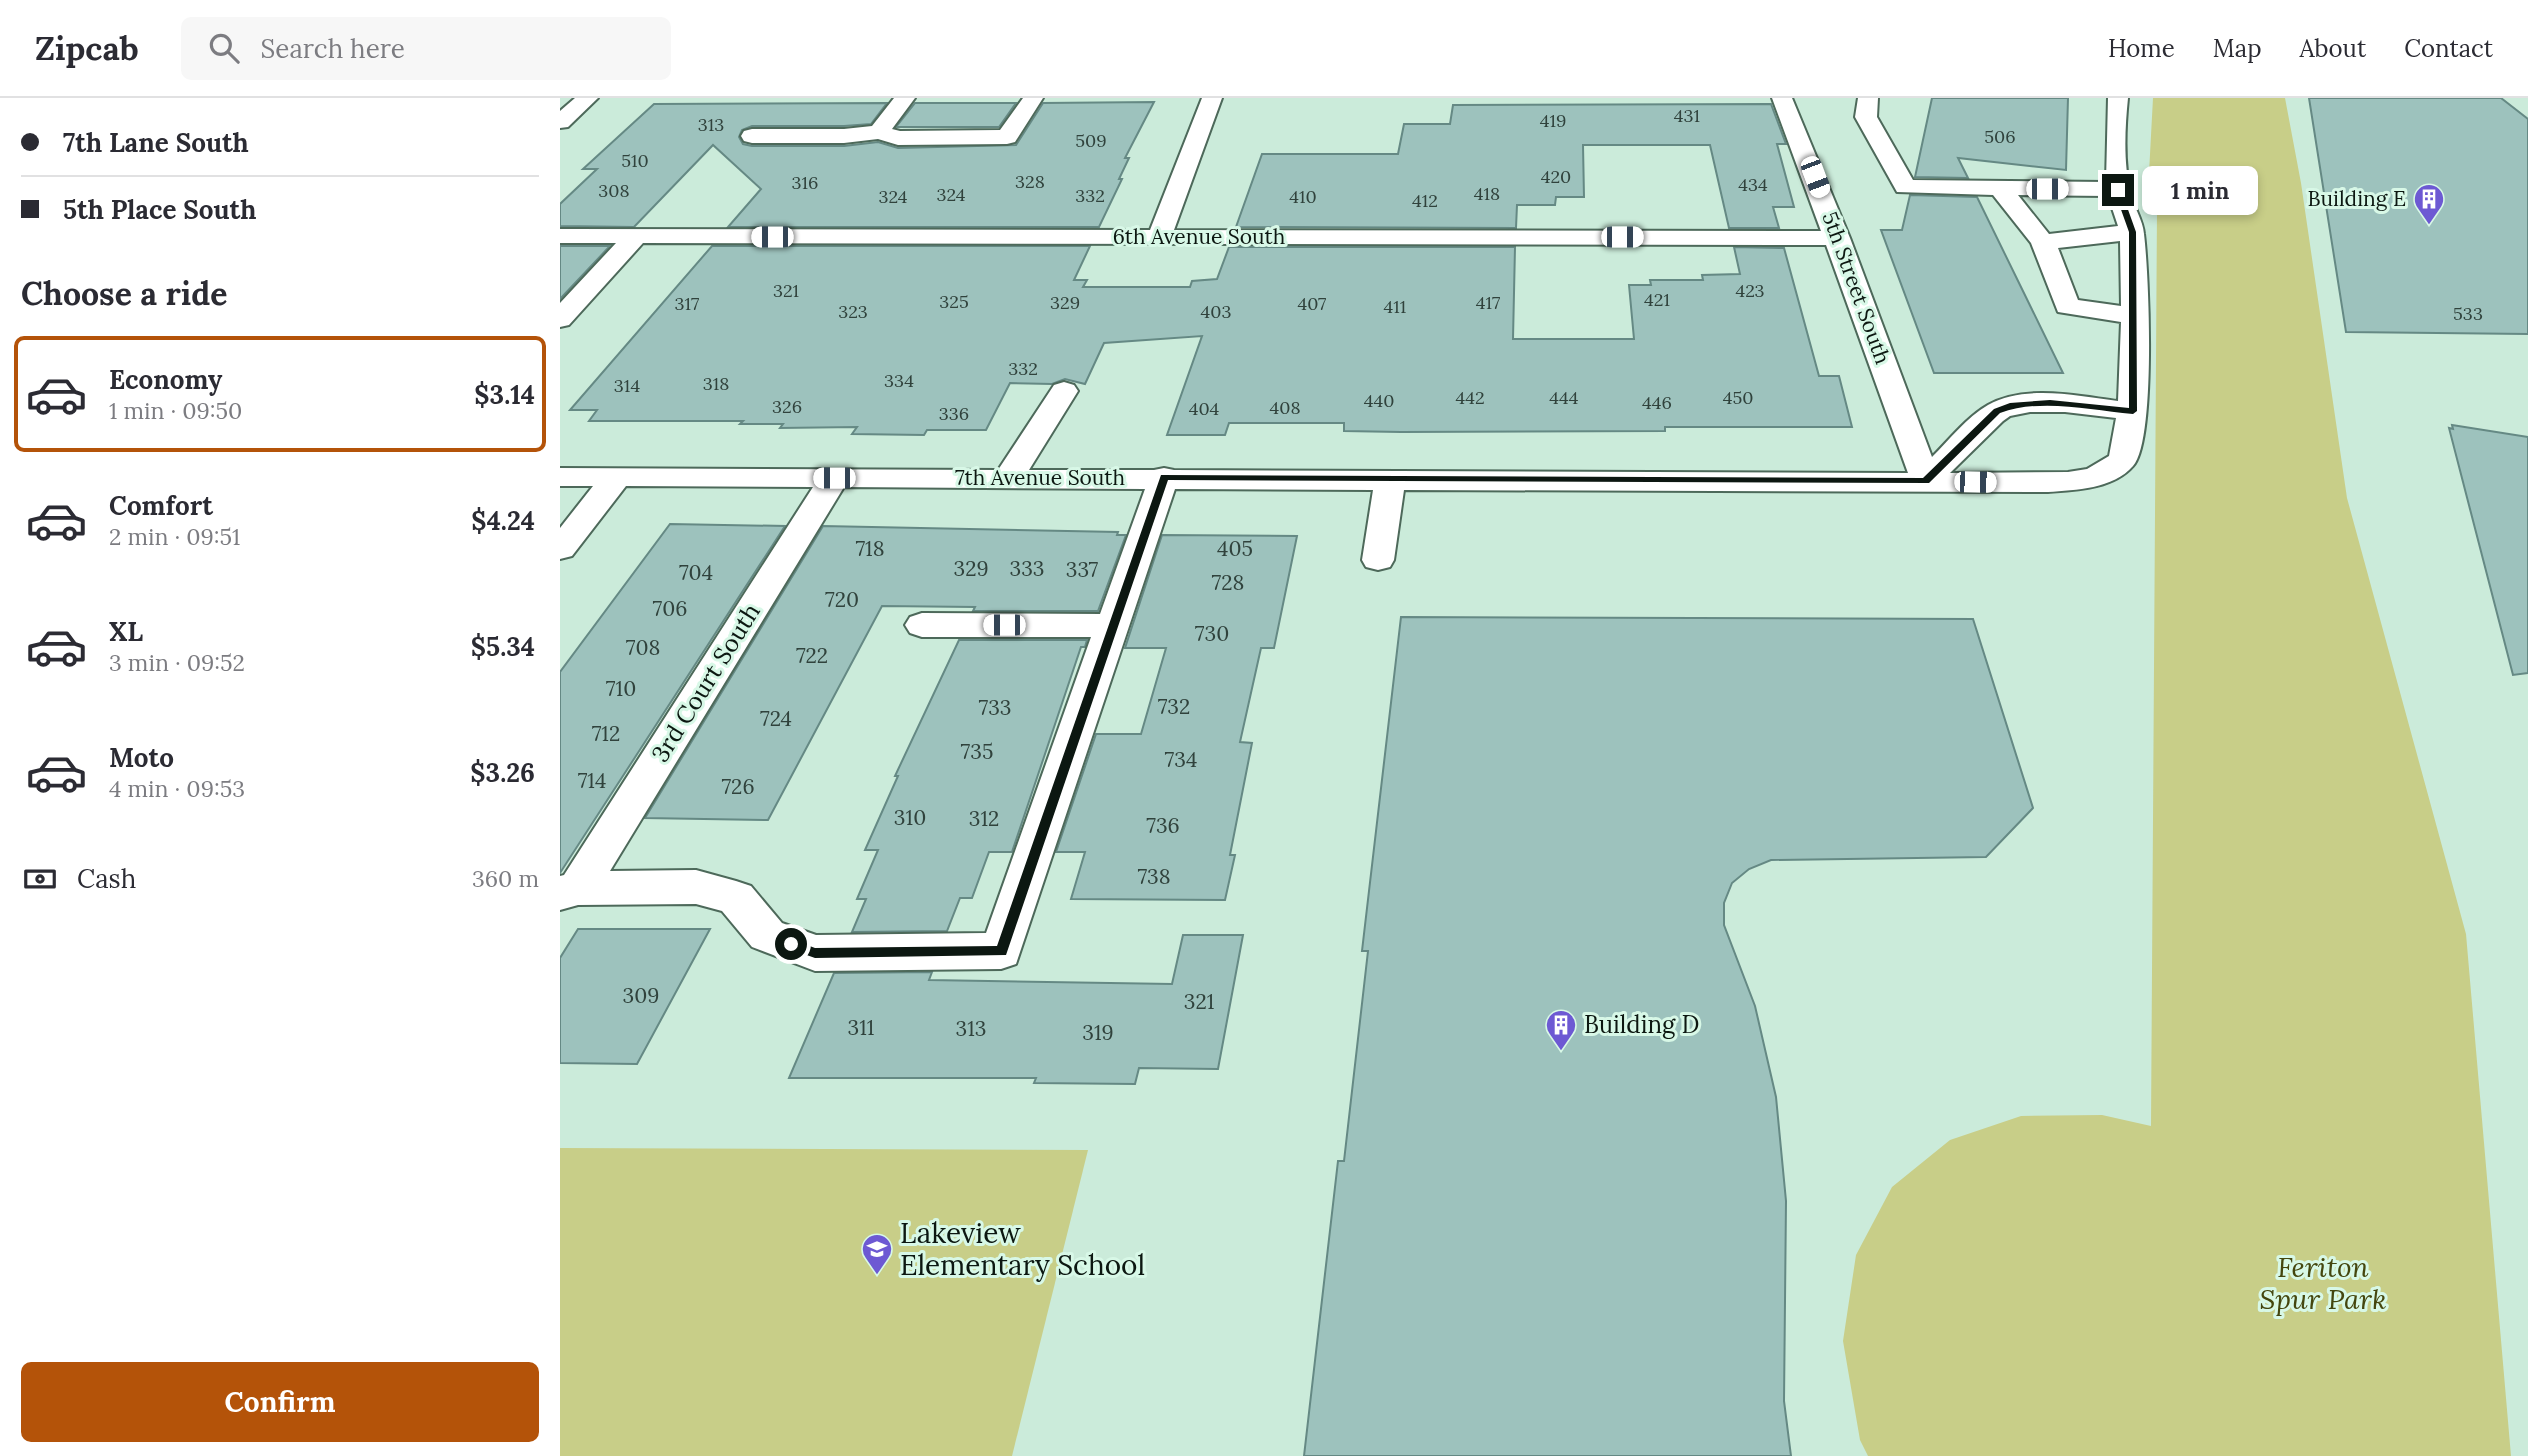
<!DOCTYPE html>
<meta charset="utf-8">
<style>
:root{--surface:#fff;--page:#f7f7f7;--text:#2b2b33;--muted:#7c7c81;--line:#e1e1e2;--accent:#b45309}
body{margin:0;font-family:Lora,serif;background:var(--page);color:var(--text);height:100vh;display:flex;flex-direction:column;font-size:26px;white-space:nowrap}
*{box-sizing:border-box;margin:0}
p{font-size:23px;color:var(--muted)}
.icon{flex:none;width:38px;height:38px;fill:none;stroke:currentColor;stroke-width:2;stroke-linecap:round;stroke-linejoin:round}
.map{position:relative;flex:1;overflow:hidden}
.sheet{display:flex;flex-direction:column;background:var(--surface);width:560px}
.sheet>*{flex:none}
.banner{display:grid;align-content:center;height:154px;padding:0 21px;background:var(--surface)}
.end{position:absolute;width:32px;height:32px;margin:-16px;border:9px solid #0c1711;background:#fff;box-shadow:0 0 0 4px #fff}
.from{border-radius:50%}
.bubble{position:absolute;height:49px;border-radius:10px;background:var(--surface);box-shadow:0 4px 10px #0003;font-size:23px;font-weight:700;line-height:49px;text-align:center}
.car{position:absolute;width:21px;height:42px;margin:-21px -10px;border-radius:9px;box-shadow:0 0 5px 2px #0007;background:linear-gradient(#fff 24%,#345 0 40%,#fff 0 76%,#345 0 86%,#fff 0)}
.banner b{display:flex;align-items:center;gap:24px;height:66px;font-size:26px}
.banner b+b{border-top:2px solid var(--line)}
.banner i{width:18px;height:18px;background:var(--text)}
ul{padding:0;list-style:none}
li{display:flex;align-items:center;gap:21px;height:116px;margin:0 14px 10px;padding:0 7px;border:4px solid transparent;border-radius:10px}
li div{flex:1}
li b{display:block;font-size:26px}
li em{font-style:normal;font-weight:700}
li.selected{border-color:var(--accent)}
li>.icon{width:63px;height:63px;stroke-width:1.5}
h2{padding:0 21px;font-size:32px;line-height:84px}
.pay{display:flex;align-items:center;gap:18px;height:77px;padding:0 21px;font-size:26px}
.pay p{margin-inline-start:auto}
.cta{display:flex;gap:14px;margin-top:auto;padding:14px 21px}
.cta a{flex:1;height:80px;border-radius:10px;background:var(--accent);color:#fff;font-size:28px;font-weight:700;line-height:80px;text-align:center}
header{display:flex;align-items:center;gap:42px;box-sizing:border-box;height:98px;padding:0 35px;background:var(--surface);border-bottom:2px solid var(--line)}
header strong{font-size:33px}
nav{display:flex;gap:38px;margin-inline-start:auto;font-size:24px}
.search{width:490px;height:63px;background:var(--page);display:flex;align-items:center;gap:18px;box-sizing:border-box;padding:0 24px;border-radius:10px;color:var(--muted);font-size:26px}
main{display:flex;flex:1;min-height:0}
.map>svg:first-child{display:block}
.green{fill:#c8ce88}
.building{fill:#9dc2bd;stroke:#658984;stroke-width:2}
.lines{fill:none;stroke-linecap:round;stroke-linejoin:round}
.minor-casing{stroke:#4d695a;stroke-width:4}
.minor{fill:#fff;fill-rule:evenodd}
.route{fill:#0c1711}
.labels{text-anchor:middle;stroke-width:6;stroke-linejoin:round;paint-order:stroke}
.far-number-label{font-size:18px;fill:#30423c}
.far-poi-label{font-size:21px;fill:#0c1711;stroke:#d8f8e7;text-anchor:end}
.far-street-label{font-size:21px;fill:#0c1711;stroke:#d8f8e7}
.number-label{font-size:21px;fill:#30423c}
.street-label{font-size:24px;fill:#0c1711;stroke:#d8f8e7}
.poi-label{font-size:24px;fill:#0c1711;stroke:#d8f8e7;text-anchor:start}
.near-poi-label{font-size:28px;fill:#0c1711;stroke:#d8f8e7;text-anchor:start}
.near-park-label{font-size:28px;font-style:italic;fill:#44460e;stroke:#d8f8e7}
</style>
<header>
<strong>Zipcab</strong>
<div class="search"><svg class="icon" aria-label="search" viewBox="0 0 24 24"><circle cx="10" cy="10" r="6"/><path d="M15 15l6 6"/></svg>Search here</div>
<nav><a>Home</a><a>Map</a><a>About</a><a>Contact</a></nav>
</header>
<main>
<section class="sheet">
<div class="banner">
<b><i class="from"></i>7th Lane South</b>
<b><i></i>5th Place South</b>
</div>
<h2>Choose a ride</h2>
<ul>
<li class="selected"><svg class="icon" aria-label="car" viewBox="0 0 24 24"><path d="M5 17H2v-5l4-1 3-4h7l3 4 3 1v5h-3M9 17h6M6 11h13"/><circle cx="7" cy="17" r="2"/><circle cx="17" cy="17" r="2"/></svg><div><b>Economy</b><p>1 min · 09:50</p></div><em>$3.14</em></li>
<li><svg class="icon" aria-label="car" viewBox="0 0 24 24"><path d="M5 17H2v-5l4-1 3-4h7l3 4 3 1v5h-3M9 17h6M6 11h13"/><circle cx="7" cy="17" r="2"/><circle cx="17" cy="17" r="2"/></svg><div><b>Comfort</b><p>2 min · 09:51</p></div><em>$4.24</em></li>
<li><svg class="icon" aria-label="car" viewBox="0 0 24 24"><path d="M5 17H2v-5l4-1 3-4h7l3 4 3 1v5h-3M9 17h6M6 11h13"/><circle cx="7" cy="17" r="2"/><circle cx="17" cy="17" r="2"/></svg><div><b>XL</b><p>3 min · 09:52</p></div><em>$5.34</em></li>
<li><svg class="icon" aria-label="car" viewBox="0 0 24 24"><path d="M5 17H2v-5l4-1 3-4h7l3 4 3 1v5h-3M9 17h6M6 11h13"/><circle cx="7" cy="17" r="2"/><circle cx="17" cy="17" r="2"/></svg><div><b>Moto</b><p>4 min · 09:53</p></div><em>$3.26</em></li>
</ul>
<div class="pay"><svg class="icon" aria-label="cash" viewBox="0 0 24 24"><path d="M3 7h18v10H3z"/><circle cx="12" cy="12" r="2"/></svg>Cash<p>360 m</p></div>
<div class="cta"><a>Confirm</a></div>
</section>
<div class="map">
<svg width="1968" height="1358" viewBox="0 0 1968 1358">
<rect width="100%" height="100%" fill="#cbebda"/>
<g class="green">
<path d="M1593 0H1725L1741 85 1787 400 1906 836 1951 1358H1308L1300 1342 1283 1243 1296 1157 1332 1089 1390 1042 1461 1018 1542 1017 1591 1028 1597 111 1589 75Z"/>
<path d="M0 1050 528 1052 452 1358H0Z"/>
</g>
<g class="building">
<path d="M1372 0H1508L1506 72 1398 60 1408 80 1355 79Z"/>
<path d="M1749 0H1941L1968 21V236L1786 234Z"/>
<path d="M594 4 565 60H569L559 81H562L539 129H168L201 91 153 47 74 129 0 128V106L37 71H23L94 6 327 5 311 26 284 28H192L182 32 179 39 183 46 192 48H284L318 44 338 50 456 47 483 5Z"/>
<path d="M355 5H456L439 29H336Z"/>
<path d="M1211 6 1226 46H1217L1234 109H1213L1219 130H1169L1150 47H1023L1024 99H996L995 107H957L956 130 676 129 702 56H838L844 26H890L893 7Z"/>
<path d="M1350 97 1417 99 1503 275H1374L1321 132H1342Z"/>
<path d="M0 148H50L0 201Z"/>
<path d="M152 148H530L514 182H527L523 189H630L632 183 657 181 669 149H955L953 241H1074L1069 187H1091L1090 182H1143L1142 177 1180 176 1174 149 1224 150 1259 278H1279L1292 329H1105V333L841 334 784 333V325H669L665 337H607L642 238 544 245 525 286 505 281 492 286 450 285 426 332H367L364 337 292 336 297 329 220 330 223 326H180L183 323H29L37 312H10Z"/>
<path d="M1892 327 1968 339V575L1953 577 1889 330 1893 331Z"/>
<path d="M110 426 225 428 0 775V574Z"/>
<path d="M263 428 558 434 557 437H566L538 513H413L415 509 322 508 208 722 85 720Z"/>
<path d="M602 437 737 438 714 550H701L680 644 692 645 670 757H675L665 802 511 801 525 754H496L536 636H581L606 550H565Z"/>
<path d="M841 519 1413 521 1473 710 1426 759 1211 762 1189 771 1172 785 1164 805V827L1195 908 1216 999 1226 1103 1224 1303 1231 1358H744L778 1063H784L808 853H802Z"/>
<path d="M399 542H527L525 549H521L452 754H429L412 800H400L387 833 292 834 306 801H297L318 752H305L338 678H335Z"/>
<path d="M18 831H150L77 966 0 965V860Z"/>
<path d="M623 837H683L658 971 579 970 575 986 474 985 476 980H229L274 875 372 874 369 882 612 886Z"/>
</g>
<g class="lines">
<g class="minor-casing">
<g id="minor">
<path d="M15 0H38L8 29 0 30V13Z"/>
<path d="M334 0H355L332 31 340 33 440 32 463 0H483L455 44 447 46 338 47 318 41 284 45H192L184 43 181 38 184 33 192 31H284L312 28Z"/>
<path d="M642 0H662L614 132 1261 133 1212 0H1232L1290 140 1372 359C1389 342 1407 319 1428 307 1466 286 1517 298 1558 303L1561 224 1498 214 1471 145 1433 97 1337 94 1295 19 1298 0H1318L1317 19 1353 82 1546 84 1548 0H1568C1565 30 1563 66 1571 96 1574 110 1583 122 1584 136 1589 177 1596 342 1573 368 1553 391 1516 392 1488 394L844 392 834 462 830 469 818 472 806 469 802 462 813 392 615 391 456 866 441 871 255 873 192 849 162 813 136 806 18 807 0 812V778L4 777 253 389 66 388 12 458 0 461V430L33 388H0V370L438 372 494 287 504 284 514 287 518 293 469 372H594L604 370 614 372 1348 375 1266 147 83 145 9 227 0 229V205L56 145H0V131L590 132ZM1458 97 1548 98 1558 128 1489 136ZM1560 143 1561 208 1518 202 1498 150ZM1470 314H1505L1556 320 1549 358 1527 371 1508 374 1390 375 1443 323 1450 318ZM284 389 585 391 540 516 362 515 350 519 345 527 350 535 362 539H531L426 835 256 837 222 825 191 788 176 783 136 772 50 773Z"/>
</g>
</g>
<use href="#minor" class="minor"/>
</g>
<path class="route" d="M1558 89 1561 92 1576 134 1577 313 1573 316C1530 312 1481 300 1440 315L1369 385 608 382 446 857 255 860 227 850V842L231 841 255 850 437 848 601 377 1363 380 1434 311 1450 305 1490 302 1569 310V134L1554 92Z"/>
<defs>
<g id="building-pin" transform="scale(1.575)"><path d="M0 17L-7.5 6A9.5 9.5 0 1 1 7.5 6Z" fill="#6d59d3" stroke="#d8f8e7"/><path d="M-4-6H4V6H1V3H-1V6H-4ZM-2.5-4.3h1.7v1.8h-1.7ZM.8-4.3h1.7v1.8H.8ZM-2.5-1h1.7V.8h-1.7ZM.8-1h1.7V.8H.8Z" fill="#fff"/></g>
<g id="school-pin" transform="scale(1.575)"><path d="M0 17L-7.5 6A9.5 9.5 0 1 1 7.5 6Z" fill="#6d59d3" stroke="#d8f8e7"/><path d="M0-5L7-2L0 1L-7-2ZM-4 1L0 2.5L4 1V4Q0 6-4 4Z" fill="#fff"/></g>
</defs>
<g fill-rule="evenodd">
<use href="#building-pin" x="1869" y="101"/>
<use href="#building-pin" x="1001" y="927"/>
<use href="#school-pin" x="317" y="1151"/>
</g>
<g class="labels">
<g class="far-number-label">
<text x="1127" y="24">431</text>
<text x="993" y="29">419</text>
<text x="151" y="33">313</text>
<text x="1440" y="45">506</text>
<text x="531" y="49">509</text>
<text x="75" y="69">510</text>
<text x="996" y="85">420</text>
<text x="470" y="90">328</text>
<text x="245" y="91">316</text>
<text x="1193" y="93">434</text>
<text x="54" y="99">308</text>
<text x="927" y="102">418</text>
<text x="391" y="103">324</text>
<text x="530" y="104">332</text>
<text x="333" y="105">324</text>
<text x="743" y="105">410</text>
<text x="865" y="109">412</text>
<text x="226" y="199">321</text>
<text x="1190" y="199">423</text>
<text x="1097" y="208">421</text>
<text x="394" y="210">325</text>
<text x="505" y="211">329</text>
<text x="928" y="211">417</text>
<text x="127" y="212">317</text>
<text x="752" y="212">407</text>
<text x="835" y="215">411</text>
<text x="293" y="220">323</text>
<text x="656" y="220">403</text>
<text x="1908" y="222">533</text>
<text x="463" y="277">332</text>
<text x="339" y="289">334</text>
<text x="156" y="292">318</text>
<text x="67" y="294">314</text>
<text x="910" y="306">442</text>
<text x="1004" y="306">444</text>
<text x="1178" y="306">450</text>
<text x="819" y="309">440</text>
<text x="1097" y="311">446</text>
<text x="227" y="315">326</text>
<text x="725" y="316">408</text>
<text x="644" y="317">404</text>
<text x="394" y="322">336</text>
</g>
<g class="far-poi-label">
<text x="1846" y="108">Building E</text>
</g>
<g class="far-street-label">
<text x="639" y="146">6th Avenue South</text>
<text transform="translate(1296 190) rotate(70)" y="7">5th Street South</text>
<text x="480" y="387">7th Avenue South</text>
</g>
<g class="number-label">
<text x="310" y="458">718</text>
<text x="675" y="458">405</text>
<text x="411" y="478">329</text>
<text x="467" y="478">333</text>
<text x="522" y="479">337</text>
<text x="136" y="482">704</text>
<text x="668" y="492">728</text>
<text x="282" y="509">720</text>
<text x="110" y="518">706</text>
<text x="652" y="543">730</text>
<text x="83" y="557">708</text>
<text x="252" y="565">722</text>
<text x="61" y="598">710</text>
<text x="614" y="616">732</text>
<text x="435" y="617">733</text>
<text x="216" y="628">724</text>
<text x="46" y="643">712</text>
<text x="417" y="661">735</text>
<text x="621" y="669">734</text>
<text x="32" y="690">714</text>
<text x="178" y="696">726</text>
<text x="350" y="727">310</text>
<text x="424" y="728">312</text>
<text x="603" y="735">736</text>
<text x="594" y="786">738</text>
<text x="81" y="905">309</text>
<text x="639" y="911">321</text>
<text x="301" y="937">311</text>
<text x="411" y="938">313</text>
<text x="538" y="942">319</text>
</g>
<g class="street-label">
<text transform="translate(146 585) rotate(-58)" y="8">3rd Court South</text>
</g>
<g class="poi-label">
<text x="1024" y="935">Building D</text>
</g>
<g class="near-poi-label">
<text x="340" y="1145">Lakeview<tspan x="340" dy="32">Elementary School</tspan></text>
</g>
<g class="near-park-label">
<text x="1763" y="1179">Feriton<tspan x="1763" dy="32">Spur Park</tspan></text>
</g>
</g>
</svg>
<i class="end from" style="left:231px;top:846px"></i>
<i class="end" style="left:1558px;top:92px"></i>
<div class="bubble" style="left:1582px;top:68px;width:116px">1 min</div>
<i class="car" style="left:1255px;top:79px;rotate:159deg"></i>
<i class="car" style="left:1487px;top:91px;rotate:90deg"></i>
<i class="car" style="left:212px;top:139px;rotate:270deg"></i>
<i class="car" style="left:1062px;top:139px;rotate:90deg"></i>
<i class="car" style="left:274px;top:380px;rotate:270deg"></i>
<i class="car" style="left:1415px;top:384px;rotate:91deg"></i>
<i class="car" style="left:444px;top:527px;rotate:270deg"></i>
</div>
</main>
